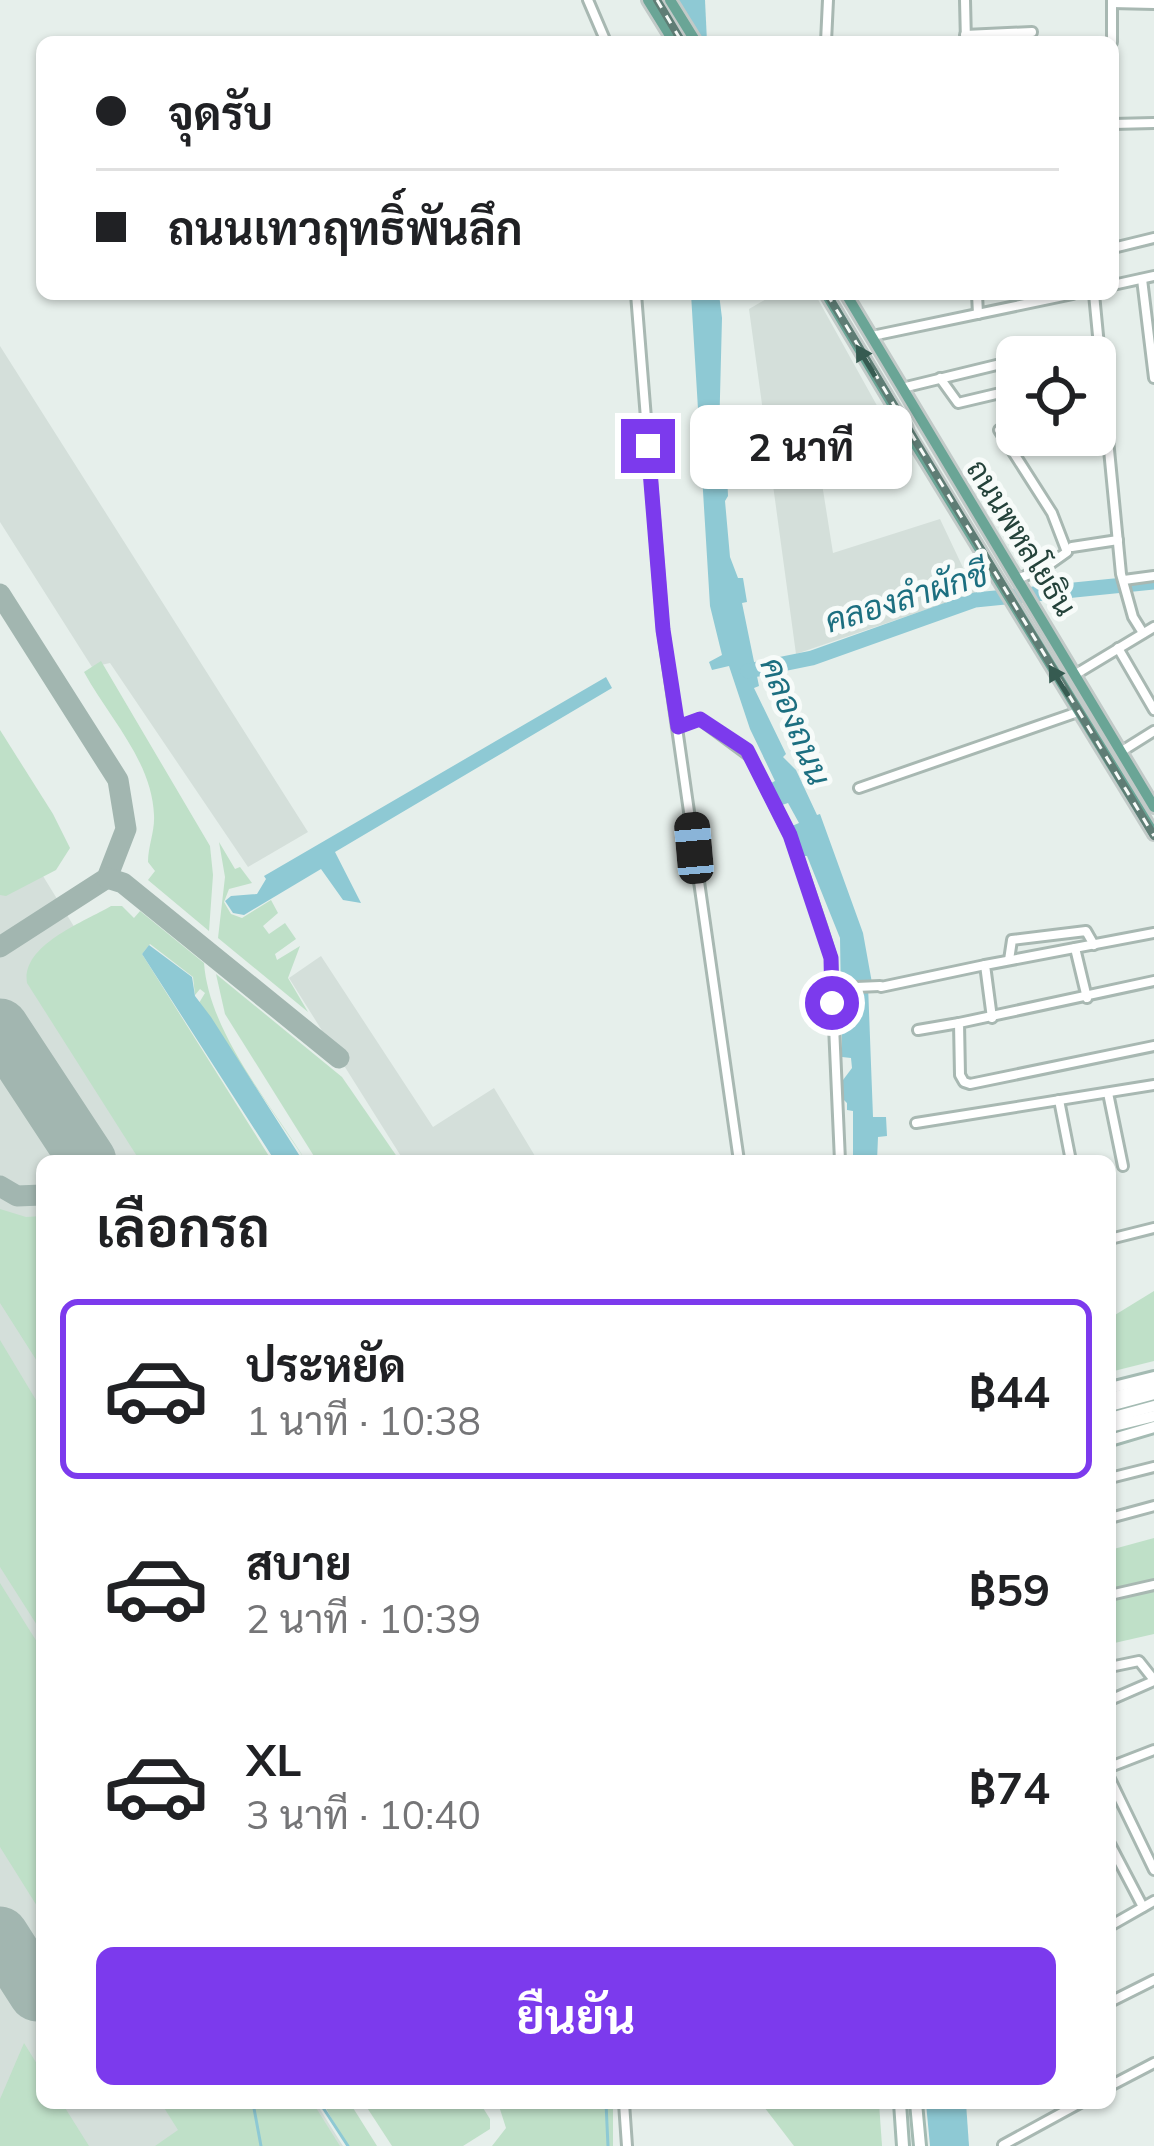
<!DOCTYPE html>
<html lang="th">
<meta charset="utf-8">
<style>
:root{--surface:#fff;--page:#f2f2f2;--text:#202124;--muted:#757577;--line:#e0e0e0;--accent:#7c3aed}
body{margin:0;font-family:Mulish,Sarabun,sans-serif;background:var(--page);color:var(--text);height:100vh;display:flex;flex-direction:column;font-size:45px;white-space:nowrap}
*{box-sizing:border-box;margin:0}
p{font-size:39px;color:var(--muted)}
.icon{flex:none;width:66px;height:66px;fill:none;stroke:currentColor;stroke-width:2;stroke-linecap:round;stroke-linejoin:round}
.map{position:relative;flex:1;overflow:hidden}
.details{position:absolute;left:36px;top:1155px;width:1080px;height:954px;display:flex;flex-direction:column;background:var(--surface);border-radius:18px;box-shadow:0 3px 9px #0004}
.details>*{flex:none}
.top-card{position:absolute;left:36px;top:36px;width:1083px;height:264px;border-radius:18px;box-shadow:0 3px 9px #0004;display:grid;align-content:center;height:264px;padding:0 60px;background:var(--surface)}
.fabs{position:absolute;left:996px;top:336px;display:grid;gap:24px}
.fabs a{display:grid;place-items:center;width:120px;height:120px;border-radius:18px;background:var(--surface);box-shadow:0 3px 9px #0004;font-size:60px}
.end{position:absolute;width:54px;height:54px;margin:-27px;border:15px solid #7c3aed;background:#fff;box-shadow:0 0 0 6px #fff}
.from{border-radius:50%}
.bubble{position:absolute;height:84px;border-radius:18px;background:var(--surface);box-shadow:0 3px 9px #0004;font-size:39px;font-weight:700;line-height:84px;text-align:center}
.car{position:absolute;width:36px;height:72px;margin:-36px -18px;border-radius:15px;box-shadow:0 0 9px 3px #0007;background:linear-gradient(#222 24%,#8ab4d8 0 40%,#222 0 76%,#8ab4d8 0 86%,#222 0)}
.top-card b{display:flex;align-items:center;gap:42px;height:114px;font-size:45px}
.top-card b+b{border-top:3px solid var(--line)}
.top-card i{width:30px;height:30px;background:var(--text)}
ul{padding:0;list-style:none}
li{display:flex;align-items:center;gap:36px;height:180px;margin:0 24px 18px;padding:0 36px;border:6px solid transparent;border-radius:18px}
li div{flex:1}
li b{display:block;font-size:45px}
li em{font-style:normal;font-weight:700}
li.selected{border-color:var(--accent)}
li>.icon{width:108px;height:108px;stroke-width:1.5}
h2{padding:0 60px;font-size:54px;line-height:144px}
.button{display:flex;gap:24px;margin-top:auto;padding:24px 60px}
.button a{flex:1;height:138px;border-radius:18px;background:var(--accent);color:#fff;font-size:48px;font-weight:700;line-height:138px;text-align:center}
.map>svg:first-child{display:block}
.built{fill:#d4dfda}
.green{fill:#bfe0c8}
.water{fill:#8ec9d4}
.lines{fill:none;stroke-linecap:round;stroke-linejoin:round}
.stream{stroke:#8ec9d4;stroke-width:3}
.river{stroke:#8ec9d4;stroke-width:15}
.taxiway{stroke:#a2b6b0;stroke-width:21}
.runway{stroke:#a2b6b0;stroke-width:57}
.minor-casing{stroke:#a8b8b2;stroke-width:14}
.secondary-casing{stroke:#a4bbb3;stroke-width:16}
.primary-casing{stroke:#c2cac8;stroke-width:16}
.trunk-casing{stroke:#c2cac8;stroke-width:18}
.minor{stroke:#fff;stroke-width:8}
.secondary{stroke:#fff;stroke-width:10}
.primary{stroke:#6aa596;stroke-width:10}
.trunk{stroke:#4c8a7c;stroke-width:12}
.rail-casing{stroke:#5f7d75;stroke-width:8}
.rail{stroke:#f7fbf9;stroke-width:3;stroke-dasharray:9;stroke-linecap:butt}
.oneway{fill:#365b51}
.route{stroke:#7c3aed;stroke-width:15}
.labels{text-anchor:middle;stroke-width:10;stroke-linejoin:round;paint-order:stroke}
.street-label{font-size:30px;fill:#24423a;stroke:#f7fbf9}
.water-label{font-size:33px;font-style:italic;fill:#1c6f80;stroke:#f7fbf9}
</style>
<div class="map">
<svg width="1154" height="2146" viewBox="0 0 1154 2146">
<rect width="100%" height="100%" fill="#e6efeb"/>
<g class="built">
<path d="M775 294H815L890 429 820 471 833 553 940 519 975 593 796 654 749 309Z"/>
<path d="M0 346 308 832 248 867 110 663 92 667 0 522Z"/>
<path d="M0 806 218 1161H42V2103H316L343 2146H0Z"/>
<path d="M321 956 433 1127 494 1088 538 1161H404L289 978Z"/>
</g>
<g class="green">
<path d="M101 661 210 846 213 875 209 931 148 880 155 871 148 862C148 846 155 831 154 815 152 761 109 718 84 672Z"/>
<path d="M0 730 53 814 70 848 56 870 6 896 0 895Z"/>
<path d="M219 842 235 869 240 867 252 883 229 889 224 902 231 914 242 918 271 900 278 913 263 926 269 934 285 923 296 939 275 954 277 960 300 946 288 978 308 1012 218 938 225 877Z"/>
<path d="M111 906H122L134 918 140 911 204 963C209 1032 270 1103 306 1161L199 1003 205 993 200 989 195 995 193 977 150 944 142 954 272 1161H140L27 983C21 945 84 922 111 906Z"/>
<path d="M216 974 342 1077 400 1161H317L225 1014Z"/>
<path d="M0 1209 26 1217 42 1216V1369L0 1303Z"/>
<path d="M1154 1291V1361L1110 1372V1318Z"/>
<path d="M0 1340 42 1410V1633L0 1567Z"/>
<path d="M1154 1538V1634L1110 1644V1550Z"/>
<path d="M0 1583 42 1650V1914L0 1847Z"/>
<path d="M24 2043 42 2072V2103H62L89 2146H0V2099Z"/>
<path d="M161 2103H313L340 2146H155L178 2130Z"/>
<path d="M323 2103H350L377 2146H347Z"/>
<path d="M364 2103H480L490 2119V2129L463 2146H392Z"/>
<path d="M498 2103H613V2146H492L506 2128Z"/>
<path d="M761 2103H879L882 2146H794Z"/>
</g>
<g class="water">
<path d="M663 0H705L707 42H665Z"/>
<path d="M691 294H719L722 318 719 435 732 437V449L726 450 728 496 725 501 730 557 738 578H743L747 602 742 603 759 686 754 688 786 754 783 757 796 770 817 815 820 814 863 933 872 983 868 985 873 1117H886L887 1136 878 1137 877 1161H853V1111L847 1110V1103L841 1097 840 1084 852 1068 851 1058 842 1057 840 938 807 856H802L792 826 799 823 788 803 779 806 769 784 775 781 750 729 729 666 712 670 709 662 722 655 710 606Z"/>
<path d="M606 677 612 688 335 852 361 903 343 900 321 869 244 915 233 913 225 901 231 896 257 894 266 879 264 876Z"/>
<path d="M149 945 192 977 195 996 211 1017 303 1161H275L142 954Z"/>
<path d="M926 2103H966L969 2146H930Z"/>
</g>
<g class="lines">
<g class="stream">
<path d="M253 2103 261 2146"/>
<path d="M320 2103 348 2146"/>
<path d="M606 2103 608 2146"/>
</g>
<path class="river" d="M748 671 812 658 975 600 1154 582"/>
<g class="taxiway">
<path d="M0 594 118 780 126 829 107 878 0 947"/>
<path d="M107 878 123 883 339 1058"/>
<path d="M0 1186 17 1196 42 1195"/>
</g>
<g class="runway">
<path d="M0 1027 88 1161"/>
<path d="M0 1935 37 1993"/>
</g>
<g class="minor-casing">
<g id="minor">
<path d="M588 0 606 42"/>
<path d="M965 0 966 42"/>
<path d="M1112 3 1154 4"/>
<path d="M965 35 1032 32"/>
<path d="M826 42 828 0"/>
<path d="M1112 42V1"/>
<path d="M1113 124 1154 123"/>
<path d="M1113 248 1154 238"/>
<path d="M1142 279 1154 378"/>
<path d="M1113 285 1154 276"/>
<path d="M636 294 663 630 739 1161"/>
<path d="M977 294 978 314"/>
<path d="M1094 294 1121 574 1133 617 1143 633"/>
<path d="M872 336 1073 294"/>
<path d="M1030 357 1056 351 1063 357"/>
<path d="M940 378 958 403 1017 389"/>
<path d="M902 388 1017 360"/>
<path d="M999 430 1052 513 1067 552 1043 569 1017 579"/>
<path d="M1072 547 1118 540"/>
<path d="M1124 580 1154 576"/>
<path d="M1118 648 1154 710"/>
<path d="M1076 674 1154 627"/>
<path d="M678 727 700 719 750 756 790 835 822 929 831 958 840 1161"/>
<path d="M1122 751 1154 731"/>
<path d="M859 788 1078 712"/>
<path d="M1075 948 1087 998"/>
<path d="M1009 960 1012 940 1086 931 1094 945"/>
<path d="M1154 981 959 1023 960 1075 964 1082 970 1084 1154 1046"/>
<path d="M881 987 985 965"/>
<path d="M832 988 880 986"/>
<path d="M992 1018 985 965 1154 933"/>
<path d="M918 1030 959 1023"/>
<path d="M1108 1093 1123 1166"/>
<path d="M1059 1100 1071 1161"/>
<path d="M916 1123 1154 1085"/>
<path d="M1110 1239 1154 1228"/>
<path d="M1110 1478 1154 1467"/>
<path d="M1110 1518 1154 1506"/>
<path d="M1110 1595 1154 1585"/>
<path d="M1110 1667 1139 1661 1154 1680"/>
<path d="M1110 1700 1154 1681"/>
<path d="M1110 1767 1154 1750"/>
<path d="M1110 1779 1154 1870"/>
<path d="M1110 1844 1143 1907"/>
<path d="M1110 1926 1154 1901"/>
<path d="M1110 2002 1154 1980"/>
<path d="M1110 2086 1154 2063"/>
<path d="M624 2103 627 2146"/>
<path d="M1003 2145 1080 2103"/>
</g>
</g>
<g class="secondary-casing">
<g id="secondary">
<path d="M1110 1388 1154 1377"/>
<path d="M1110 1398 1154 1386"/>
<path d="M1110 1406 1154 1394"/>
<path d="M1110 1418 1154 1406"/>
<path d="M1110 1427 1154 1416"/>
<path d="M1110 1440 1154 1427"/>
<path d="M900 2103 903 2146"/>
<path d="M916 2103 920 2146"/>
</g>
</g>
<g class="primary-casing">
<g id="primary">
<path d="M648 0 674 42"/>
<path d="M670 0 696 42"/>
<path d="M826 294 898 414"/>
<path d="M846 294 1154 807"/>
<path d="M906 429 1154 834"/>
</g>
</g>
<g class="trunk-casing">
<path id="trunk" d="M898 414 906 429"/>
</g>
<use href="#minor" class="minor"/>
<use href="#secondary" class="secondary"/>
<use href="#primary" class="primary"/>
<use href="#trunk" class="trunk"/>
<g class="rail-casing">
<g id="rail">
<path d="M657 0 682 42"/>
<path d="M827 294 1154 836"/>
</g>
</g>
<use href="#rail" class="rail"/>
</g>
<defs><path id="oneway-solid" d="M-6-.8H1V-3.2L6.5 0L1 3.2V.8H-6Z" transform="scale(3)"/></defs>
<g class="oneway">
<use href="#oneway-solid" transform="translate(866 361) rotate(-121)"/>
<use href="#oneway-solid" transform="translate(1059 681) rotate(-122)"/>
</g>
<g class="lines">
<path class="route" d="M648 446 663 630 678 727 700 719 747 750 790 835 831 958 832 1003"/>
</g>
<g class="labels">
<g class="street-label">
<text transform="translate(1021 538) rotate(58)" y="10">ถนนพหลโยธิน</text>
</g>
<g class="water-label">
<text transform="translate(906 597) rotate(-17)" y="12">คลองลำผักชี</text>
<text transform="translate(796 721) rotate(68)" y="12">คลองถนน</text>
</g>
</g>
</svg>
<div class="fabs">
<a><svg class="icon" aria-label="locate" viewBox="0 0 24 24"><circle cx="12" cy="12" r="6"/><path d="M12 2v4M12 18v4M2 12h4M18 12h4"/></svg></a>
</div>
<i class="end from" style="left:832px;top:1003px"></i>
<i class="end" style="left:648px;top:446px"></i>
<div class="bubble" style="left:690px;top:405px;width:222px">2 นาที</div>
<i class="car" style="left:694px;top:848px;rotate:355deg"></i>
<div class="top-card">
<b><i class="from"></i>จุดรับ</b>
<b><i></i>ถนนเทวฤทธิ์พันลึก</b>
</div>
<section class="details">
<h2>เลือกรถ</h2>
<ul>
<li class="selected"><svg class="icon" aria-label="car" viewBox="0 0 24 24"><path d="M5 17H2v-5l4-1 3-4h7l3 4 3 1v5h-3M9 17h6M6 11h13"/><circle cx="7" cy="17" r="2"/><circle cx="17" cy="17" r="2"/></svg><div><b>ประหยัด</b><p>1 นาที · 10:38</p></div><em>฿44</em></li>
<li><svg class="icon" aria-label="car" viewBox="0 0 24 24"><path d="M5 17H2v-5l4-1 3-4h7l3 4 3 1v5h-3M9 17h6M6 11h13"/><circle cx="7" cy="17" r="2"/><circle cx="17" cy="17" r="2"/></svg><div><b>สบาย</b><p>2 นาที · 10:39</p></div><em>฿59</em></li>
<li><svg class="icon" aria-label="car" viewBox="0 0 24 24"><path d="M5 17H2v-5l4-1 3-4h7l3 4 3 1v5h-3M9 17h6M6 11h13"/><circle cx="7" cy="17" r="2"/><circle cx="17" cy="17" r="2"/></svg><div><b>XL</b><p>3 นาที · 10:40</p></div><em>฿74</em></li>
</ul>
<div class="button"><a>ยืนยัน</a></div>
</section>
</div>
